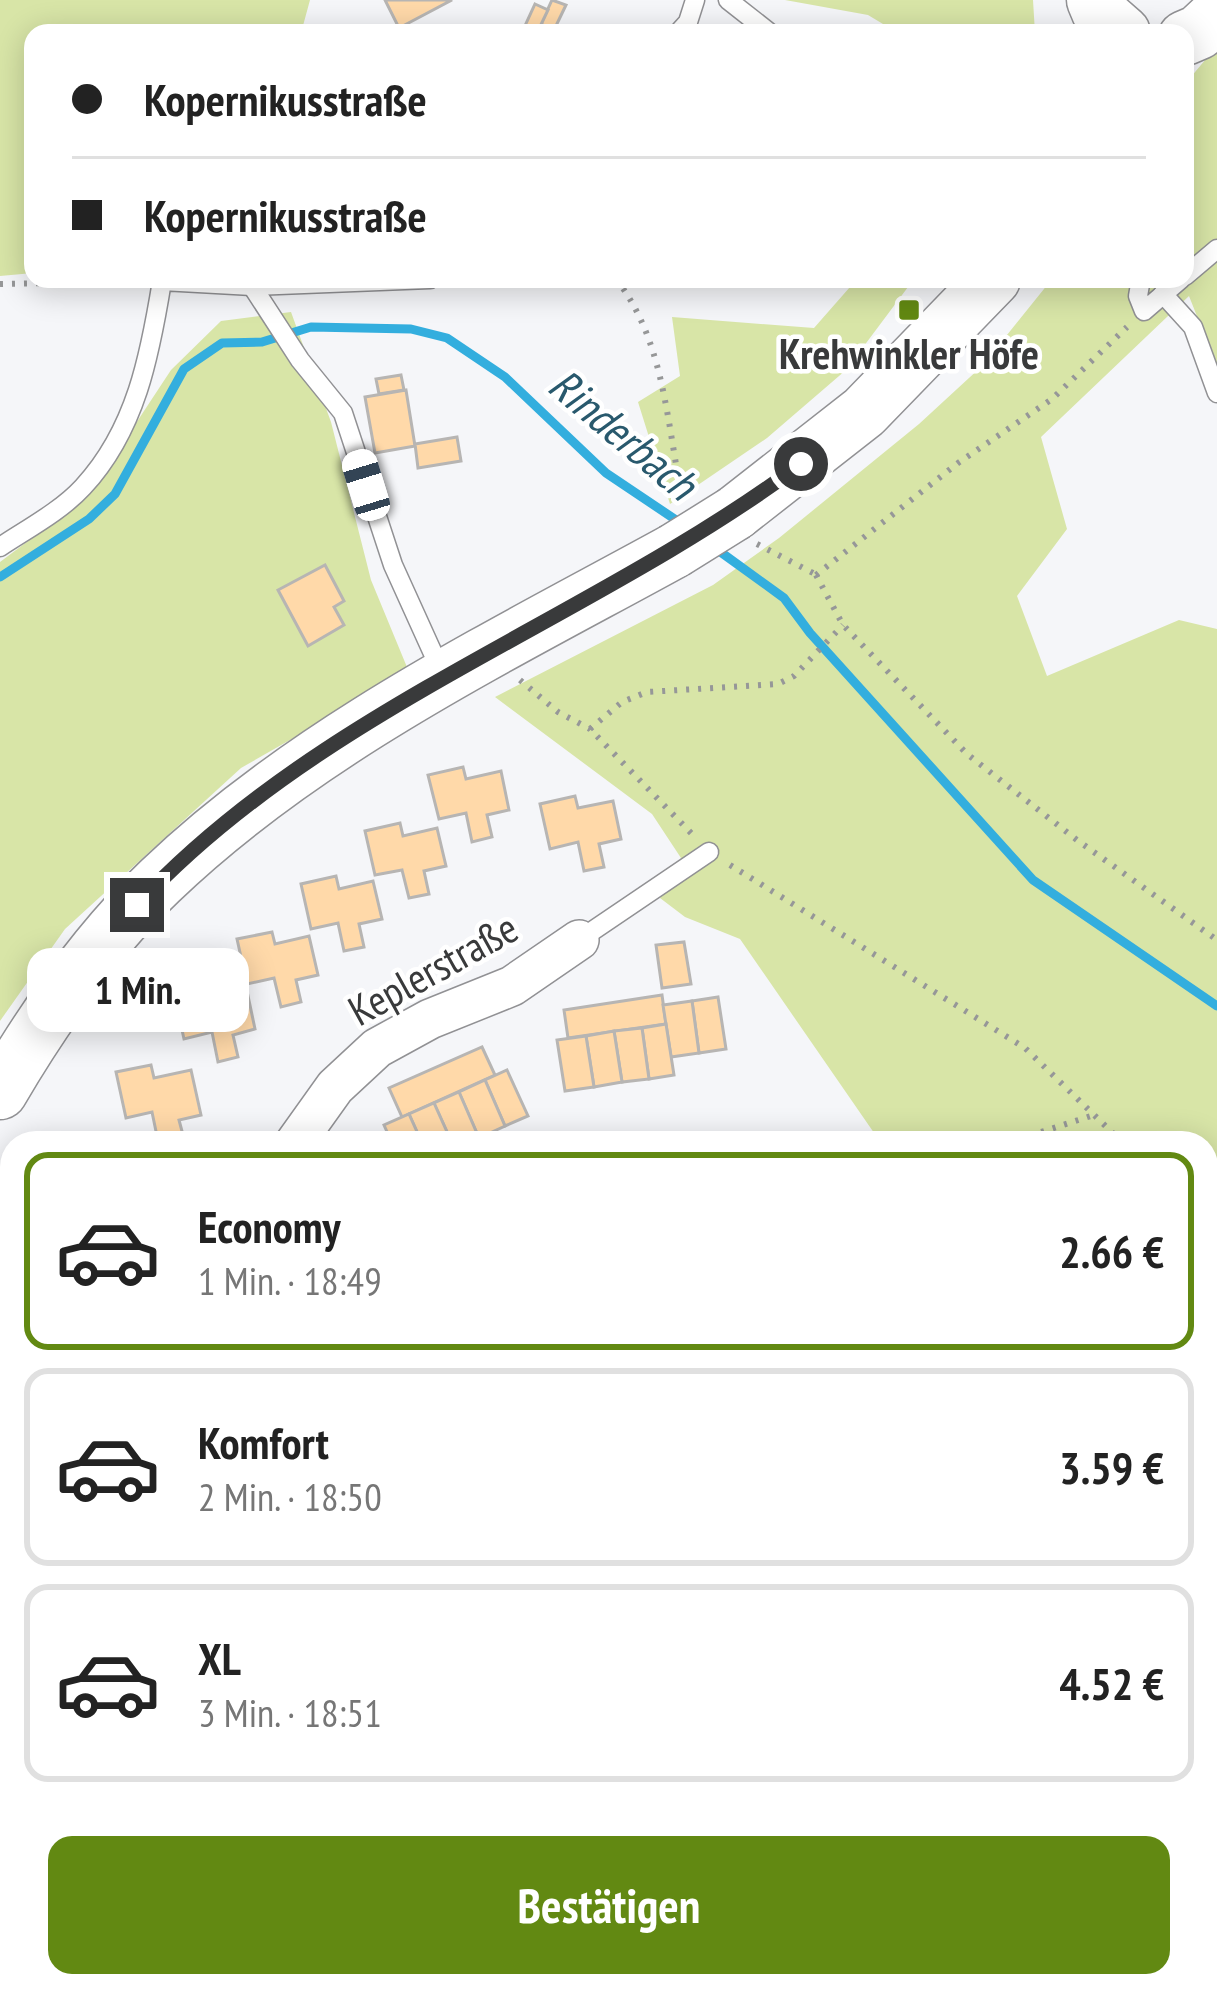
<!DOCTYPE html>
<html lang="de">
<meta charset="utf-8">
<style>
:root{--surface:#fff;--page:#f2f2f2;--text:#222;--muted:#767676;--line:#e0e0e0;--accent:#628912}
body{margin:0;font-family:"PT Sans Narrow",sans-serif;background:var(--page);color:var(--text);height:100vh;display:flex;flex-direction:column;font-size:45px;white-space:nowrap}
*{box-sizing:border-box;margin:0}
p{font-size:39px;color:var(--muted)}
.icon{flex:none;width:66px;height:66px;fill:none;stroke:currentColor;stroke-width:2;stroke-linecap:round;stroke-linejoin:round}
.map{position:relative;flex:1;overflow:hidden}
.details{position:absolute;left:0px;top:1131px;width:1218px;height:867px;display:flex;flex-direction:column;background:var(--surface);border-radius:36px 36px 0 0;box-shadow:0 6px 30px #0003}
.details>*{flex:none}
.top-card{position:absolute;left:24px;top:24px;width:1170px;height:264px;border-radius:24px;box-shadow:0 6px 30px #0003;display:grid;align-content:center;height:264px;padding:0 48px;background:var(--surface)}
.end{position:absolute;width:54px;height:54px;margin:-27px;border:15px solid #393a3b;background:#fff;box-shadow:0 0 0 6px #fff}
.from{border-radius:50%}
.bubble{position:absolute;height:84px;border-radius:24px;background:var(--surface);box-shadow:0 6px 30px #0003;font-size:39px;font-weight:700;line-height:84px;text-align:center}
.car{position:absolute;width:36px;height:72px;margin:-36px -18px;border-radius:15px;box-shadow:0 0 9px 3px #0007;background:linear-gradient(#fff 24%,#345 0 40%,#fff 0 76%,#345 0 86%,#fff 0)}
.top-card b{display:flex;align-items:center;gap:42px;height:114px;font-size:45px}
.top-card b+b{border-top:3px solid var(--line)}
.top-card i{width:30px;height:30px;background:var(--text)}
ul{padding:21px 0 0;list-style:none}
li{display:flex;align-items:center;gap:36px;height:198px;margin:0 24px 18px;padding:0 24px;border:6px solid var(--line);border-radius:24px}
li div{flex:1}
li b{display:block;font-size:45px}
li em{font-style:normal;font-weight:700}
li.selected{border-color:var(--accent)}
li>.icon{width:108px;height:108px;stroke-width:1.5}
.button{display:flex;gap:24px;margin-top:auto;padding:24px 48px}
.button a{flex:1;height:138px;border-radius:24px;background:var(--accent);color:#fff;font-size:48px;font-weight:700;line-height:138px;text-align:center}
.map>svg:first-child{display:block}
.green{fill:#d8e5a7}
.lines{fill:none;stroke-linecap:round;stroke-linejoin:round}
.stream{stroke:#33aede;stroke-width:9}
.building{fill:#ffd9a9;stroke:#b7b5b3;stroke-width:3}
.lane-casing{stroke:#919194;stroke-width:21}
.street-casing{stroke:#919194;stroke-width:42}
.secondary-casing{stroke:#919194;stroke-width:57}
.path{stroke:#969798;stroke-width:6;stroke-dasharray:3 9;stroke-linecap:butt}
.lane{stroke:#fff;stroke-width:18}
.street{stroke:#fff;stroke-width:39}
.secondary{stroke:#fff;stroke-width:54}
.secondary-bridge-casing{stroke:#919194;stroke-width:57;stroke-linecap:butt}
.secondary-bridge{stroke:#fff;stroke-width:54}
.route{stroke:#393a3b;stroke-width:15}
.poi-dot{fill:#628912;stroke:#fff;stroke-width:4.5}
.labels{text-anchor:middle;stroke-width:9;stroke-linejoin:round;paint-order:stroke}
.poi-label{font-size:42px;font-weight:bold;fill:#393a3b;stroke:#fff}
.street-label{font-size:42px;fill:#393a3b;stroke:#fff}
.water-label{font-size:45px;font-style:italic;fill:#29596d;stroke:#fff}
</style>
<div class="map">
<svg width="1217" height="1996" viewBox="0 0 1217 1996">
<rect width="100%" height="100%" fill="#f5f6f9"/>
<g class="green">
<path d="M0 0H310L301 33H33V273L0 276Z"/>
<path d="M785 0H1033L1035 33H898L868 15Z"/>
<path d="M1217 52V367L1189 296 1041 437 1067 529 1017 596 1047 676 1179 620 1217 629V1996H1087L1086 1986H1206V1143H881L740 939 685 917 660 898 681 858 652 814 495 697 713 585 779 538 919 424 982 366 1052 279H1185V84L1211 53Z"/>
<path d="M857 279H914L846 370 767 438 670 504 638 402 680 376 672 317 814 328Z"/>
<path d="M291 312 331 422 371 580 409 672 241 768 65 929 0 1021V562L88 496 171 370 221 321Z"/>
</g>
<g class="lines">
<g class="stream">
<path d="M715 548 784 598 810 633 1033 880 1217 1006"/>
<path d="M0 577 89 519 115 494 184 369 222 343 262 342 311 327 411 329 447 338 505 377 606 473 682 524"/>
</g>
</g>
<g class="building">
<path d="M385 0H452L399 28Z"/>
<path d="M552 0 566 5 554 30 541 24Z"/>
<path d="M535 4 548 10 537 33 524 28Z"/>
<path d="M401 375 404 390 379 394 376 379Z"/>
<path d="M406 390 415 446 375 453 365 397Z"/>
<path d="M457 437 461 461 418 468 415 444Z"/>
<path d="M325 565 344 601 334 607 344 625 308 646 278 590Z"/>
<path d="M463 767 466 779 501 771 509 810 487 815 492 837 472 842 466 813 439 819 428 775Z"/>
<path d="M575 796 578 808 613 801 621 839 599 844 604 867 584 871 578 842 550 849 540 804Z"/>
<path d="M400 823 403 836 437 828 446 866 424 871 429 894 409 898 402 870 375 875 365 831Z"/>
<path d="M336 876 339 889 373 881 382 919 359 924 364 947 344 951 338 923 311 929 301 884Z"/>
<path d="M272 932 275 944 309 936 318 975 296 980 301 1002 281 1007 274 978 247 984 237 939Z"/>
<path d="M684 942 691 984 662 988 656 945Z"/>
<path d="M209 986 212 999 247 991 255 1029 233 1035 238 1057 218 1062 212 1032 184 1039 174 994Z"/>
<path d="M662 995 666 1024 568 1038 564 1010Z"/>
<path d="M718 997 726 1049 699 1053 692 1001Z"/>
<path d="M692 1001 699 1053 671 1057 663 1005Z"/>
<path d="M666 1024 674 1075 649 1079 642 1028Z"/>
<path d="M642 1028 649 1079 622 1082 614 1031Z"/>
<path d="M614 1031 622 1082 594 1087 586 1036Z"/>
<path d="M586 1036 594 1087 565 1091 557 1040Z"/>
<path d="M482 1047 495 1075 402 1117 389 1088Z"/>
<path d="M151 1065 154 1078 191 1070 201 1115 179 1120 183 1135 158 1141 152 1112 126 1118 116 1072Z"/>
<path d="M507 1070 528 1116 505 1126 485 1080Z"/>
<path d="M485 1080 505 1126 479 1138 459 1092Z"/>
<path d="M459 1092 479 1138 468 1143H452L434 1103Z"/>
<path d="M434 1103 452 1143H422L409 1114Z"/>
<path d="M409 1114 422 1143H392L384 1125Z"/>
<path d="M100 1986H160L159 1996H99Z"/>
<path d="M326 1986H395L394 1996H325Z"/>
<path d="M490 1986H539L538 1996H489Z"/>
<path d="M844 1986H891V1991L907 1992V1986H956L953 1996H843Z"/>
</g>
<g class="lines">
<g class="lane-casing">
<g id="lane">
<path d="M728 0 770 33"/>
<path d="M678 33 688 22 695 0"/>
<path d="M1185 276 1217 249"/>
<path d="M1141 279 1138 296 1144 311 1181 279"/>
<path d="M252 286 300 360 343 413 393 565 441 671"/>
<path d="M1163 294 1193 327 1217 393"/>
<path d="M0 547C27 529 61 511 83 487 136 430 150 355 162 281L252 286 430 279"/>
<path d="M579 940 709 852"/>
</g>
</g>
<g class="street-casing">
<g id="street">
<path d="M295 1143 335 1087 377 1048 430 1019 512 986 579 940"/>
<path d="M0 1350 12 1351"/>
<path d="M224 1996 225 1986"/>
<path d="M591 1996 592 1986"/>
</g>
</g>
<g class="secondary-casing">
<g id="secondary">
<path d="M1094 0 1099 12 1123 33"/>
<path d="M1185 38 1199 32 1217 15"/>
<path d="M735 513 864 412 993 279"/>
<path d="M0 1092C44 1017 97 941 160 881 307 740 497 648 674 551"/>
</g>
</g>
<g class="path">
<path d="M616 279C661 336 666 411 679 481L689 493"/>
<path d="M0 284 140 281"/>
<path d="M757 544 815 574"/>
<path d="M816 575 843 625 967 754 1077 840 1217 940"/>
<path d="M816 575 958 463 1052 399 1127 327"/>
<path d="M520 680 558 712 590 729 692 834"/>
<path d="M590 729 622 702 647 692 778 684 794 676 843 625"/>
<path d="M730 865 1025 1048 1123 1143"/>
<path d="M1007 1143 1097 1114"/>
<path d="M1206 1222 1217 1231"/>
<path d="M1122 1986 1123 1996"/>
</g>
<use href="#lane" class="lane"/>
<use href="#street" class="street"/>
<use href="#secondary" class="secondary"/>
<g class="secondary-bridge-casing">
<path id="secondary-bridge" d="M674 551 735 513"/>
</g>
<use href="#secondary-bridge" class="secondary-bridge"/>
</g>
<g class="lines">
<path class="route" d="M137 905C320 708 588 622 801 464"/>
</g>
<rect class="poi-dot" x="897" y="298" width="24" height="24" rx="6"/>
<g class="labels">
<g class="poi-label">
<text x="909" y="369">Krehwinkler Höfe</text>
</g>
<g class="street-label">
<text transform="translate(433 969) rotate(-29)" y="15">Keplerstraße</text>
</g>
<g class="water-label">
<text transform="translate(623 434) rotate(40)" y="16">Rinderbach</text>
</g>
</g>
</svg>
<i class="end from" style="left:801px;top:464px"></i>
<i class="end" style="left:137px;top:905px"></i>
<div class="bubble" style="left:27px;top:948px;width:222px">1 Min.</div>
<i class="car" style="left:366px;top:485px;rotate:343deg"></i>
<div class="top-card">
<b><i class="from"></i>Kopernikusstraße</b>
<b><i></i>Kopernikusstraße</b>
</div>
<section class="details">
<ul>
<li class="selected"><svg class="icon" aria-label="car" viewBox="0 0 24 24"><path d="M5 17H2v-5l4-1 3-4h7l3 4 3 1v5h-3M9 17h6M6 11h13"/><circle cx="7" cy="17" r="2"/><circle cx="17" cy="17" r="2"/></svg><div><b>Economy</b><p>1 Min. · 18:49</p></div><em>2.66 €</em></li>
<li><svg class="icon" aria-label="car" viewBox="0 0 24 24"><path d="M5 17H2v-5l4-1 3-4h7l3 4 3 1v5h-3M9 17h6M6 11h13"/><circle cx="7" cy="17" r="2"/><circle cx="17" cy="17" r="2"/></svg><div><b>Komfort</b><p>2 Min. · 18:50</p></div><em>3.59 €</em></li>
<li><svg class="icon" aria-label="car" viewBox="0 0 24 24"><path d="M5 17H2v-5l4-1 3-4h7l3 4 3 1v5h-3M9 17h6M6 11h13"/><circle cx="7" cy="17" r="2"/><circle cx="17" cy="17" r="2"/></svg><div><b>XL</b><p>3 Min. · 18:51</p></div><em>4.52 €</em></li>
</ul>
<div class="button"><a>Bestätigen</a></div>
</section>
</div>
